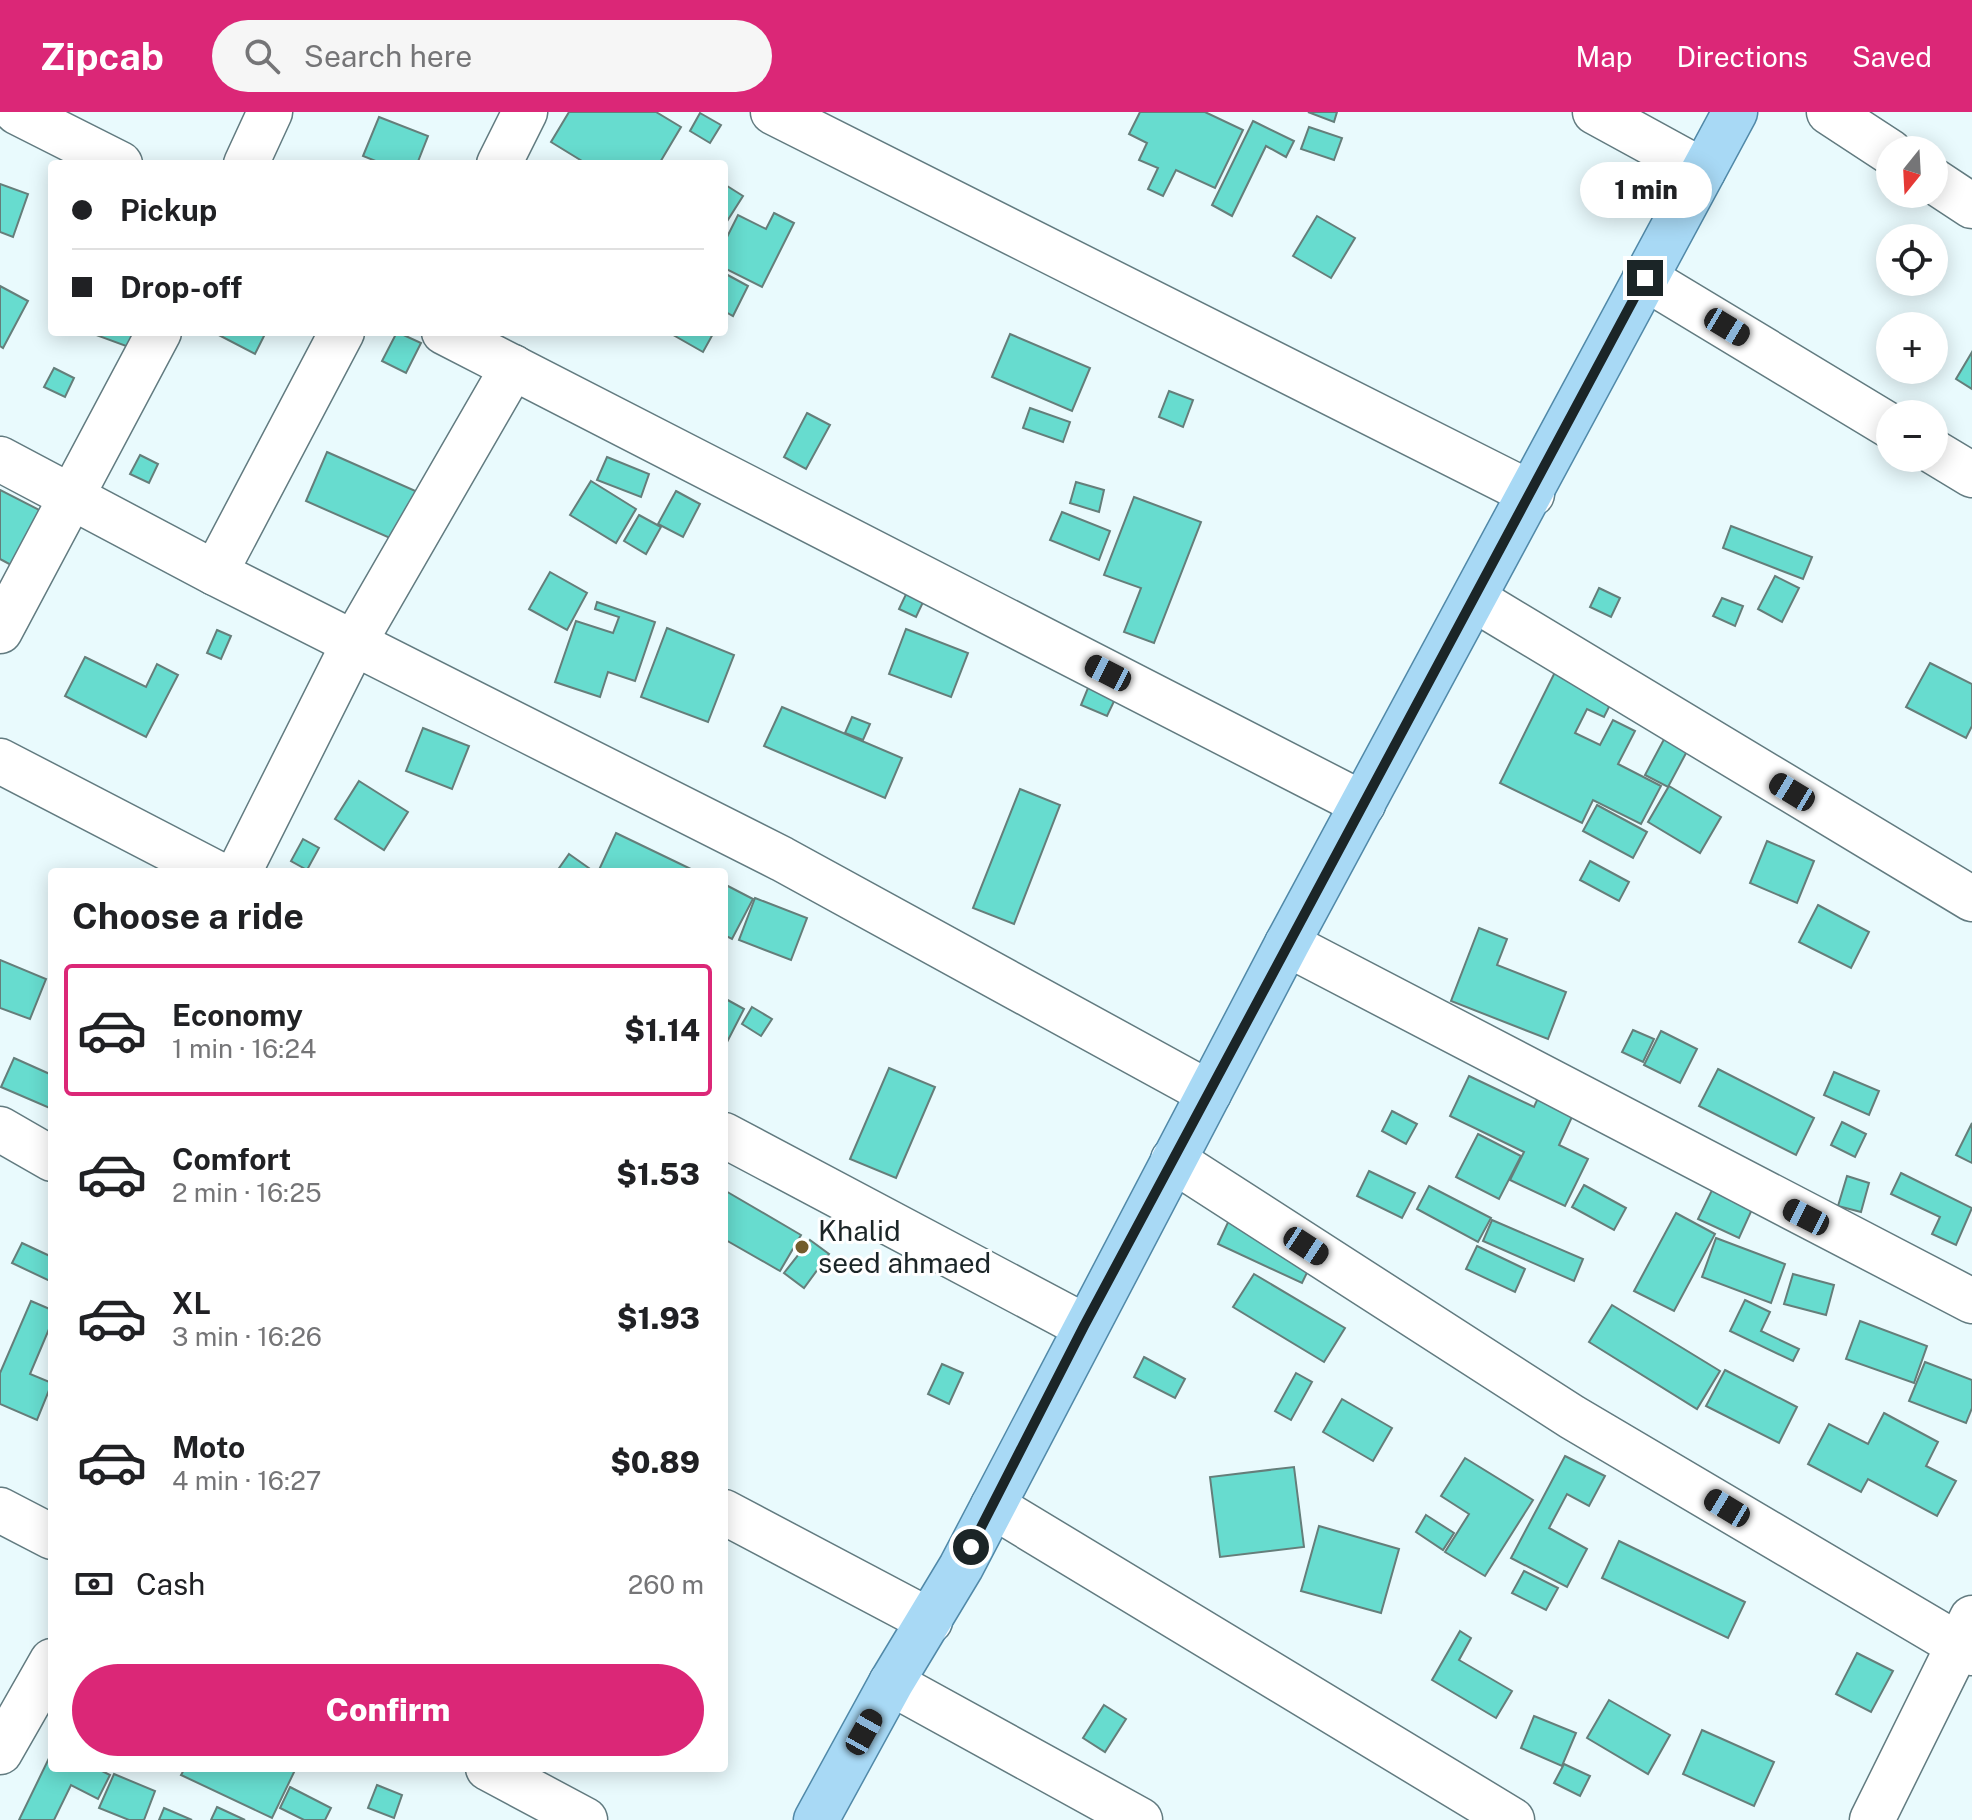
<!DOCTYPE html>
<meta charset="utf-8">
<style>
:root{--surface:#fff;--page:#f6f6f6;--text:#202124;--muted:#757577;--line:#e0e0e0;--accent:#db2777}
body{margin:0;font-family:"Public Sans",sans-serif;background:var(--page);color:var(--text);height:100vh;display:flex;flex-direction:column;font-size:30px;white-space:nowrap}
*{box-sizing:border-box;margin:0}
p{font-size:26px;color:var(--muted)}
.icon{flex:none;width:44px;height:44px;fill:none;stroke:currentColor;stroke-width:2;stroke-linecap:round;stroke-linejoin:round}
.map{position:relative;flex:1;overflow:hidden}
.details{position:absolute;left:48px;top:756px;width:680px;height:904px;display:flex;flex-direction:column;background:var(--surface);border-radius:8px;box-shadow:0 4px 20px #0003}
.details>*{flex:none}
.banner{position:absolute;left:48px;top:48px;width:680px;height:176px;border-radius:8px;box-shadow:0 4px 20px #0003;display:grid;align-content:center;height:176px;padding:0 24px;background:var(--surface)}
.needle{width:52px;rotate:198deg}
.fabs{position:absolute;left:1876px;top:24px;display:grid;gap:16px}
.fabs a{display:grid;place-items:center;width:72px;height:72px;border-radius:50%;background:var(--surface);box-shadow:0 4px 20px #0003;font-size:40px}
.end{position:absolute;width:36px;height:36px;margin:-18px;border:10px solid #1b2527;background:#fff;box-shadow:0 0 0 4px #fff}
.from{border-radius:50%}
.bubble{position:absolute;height:56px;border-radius:28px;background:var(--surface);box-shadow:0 4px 20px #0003;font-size:26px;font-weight:800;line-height:56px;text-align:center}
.car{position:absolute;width:24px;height:48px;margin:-24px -12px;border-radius:10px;box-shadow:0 0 6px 2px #0007;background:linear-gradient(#222 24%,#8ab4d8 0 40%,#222 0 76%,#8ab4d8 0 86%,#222 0)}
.banner b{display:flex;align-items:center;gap:28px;height:76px;font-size:30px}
.banner b+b{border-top:2px solid var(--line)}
.banner i{width:20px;height:20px;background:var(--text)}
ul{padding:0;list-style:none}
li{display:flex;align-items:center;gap:24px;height:132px;margin:0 16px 12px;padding:0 8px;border:4px solid transparent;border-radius:8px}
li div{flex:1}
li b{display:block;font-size:30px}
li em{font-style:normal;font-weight:800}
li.current{border-color:var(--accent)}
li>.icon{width:72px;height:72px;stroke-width:1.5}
h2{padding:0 24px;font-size:36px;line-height:96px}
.pay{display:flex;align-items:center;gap:20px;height:88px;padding:0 24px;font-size:30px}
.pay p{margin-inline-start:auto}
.button{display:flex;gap:16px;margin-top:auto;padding:16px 24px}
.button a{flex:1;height:92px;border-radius:48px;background:var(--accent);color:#fff;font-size:32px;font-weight:800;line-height:92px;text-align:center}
header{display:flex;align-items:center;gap:48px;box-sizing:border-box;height:112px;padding:0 40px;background:var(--accent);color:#fff}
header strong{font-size:38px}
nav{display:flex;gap:44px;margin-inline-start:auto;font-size:28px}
.search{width:560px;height:72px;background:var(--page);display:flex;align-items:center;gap:20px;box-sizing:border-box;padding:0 28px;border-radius:44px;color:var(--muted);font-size:30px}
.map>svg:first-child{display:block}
.building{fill:#67dccf;stroke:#657e7a;stroke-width:2}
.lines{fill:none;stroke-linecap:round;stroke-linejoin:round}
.minor-casing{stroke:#627b80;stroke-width:47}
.major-casing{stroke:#5189a8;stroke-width:47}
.minor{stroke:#fff;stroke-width:44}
.major{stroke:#a8d9f5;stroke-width:44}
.route{stroke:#1b2527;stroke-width:10}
.poi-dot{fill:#725c2c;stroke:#fff;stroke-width:3}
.labels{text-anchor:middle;stroke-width:6;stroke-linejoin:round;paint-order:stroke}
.poi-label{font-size:28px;fill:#1b2527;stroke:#fff;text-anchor:start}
</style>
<header>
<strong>Zipcab</strong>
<div class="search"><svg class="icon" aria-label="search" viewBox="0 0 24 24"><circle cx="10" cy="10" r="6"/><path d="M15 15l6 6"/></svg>Search here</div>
<nav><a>Map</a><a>Directions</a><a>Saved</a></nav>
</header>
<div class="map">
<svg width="1972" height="1708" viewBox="0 0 1972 1708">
<rect width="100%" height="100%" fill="#e9fafd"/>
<g class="building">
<path d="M569 0H656L681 15 659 52H587L551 30Z"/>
<path d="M1140 0H1205L1243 18 1215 76 1176 58 1163 84 1148 77 1158 56 1139 48 1147 31 1129 22Z"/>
<path d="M1308 0H1337L1334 10Z"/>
<path d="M700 1 721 13 710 31 690 19Z"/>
<path d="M379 5 428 24 417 52H383L363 44Z"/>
<path d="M1253 9 1294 29 1286 45 1266 34 1232 104 1212 93Z"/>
<path d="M1309 15 1342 26 1334 48 1301 37Z"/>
<path d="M0 72 28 82 13 125 0 120Z"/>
<path d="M724 72 743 84 724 114Z"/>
<path d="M774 101 794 111 762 175 724 156V131L738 103 766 117Z"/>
<path d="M1317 104 1355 126 1331 166 1293 144Z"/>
<path d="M724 161 748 174 733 204 724 199Z"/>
<path d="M0 174 28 189 3 236 0 234Z"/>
<path d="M97 220H143L137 238 96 223Z"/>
<path d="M213 220H266L255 242Z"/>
<path d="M397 220 421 231 406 261 382 249Z"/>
<path d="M668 220H714L703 240Z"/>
<path d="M1010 222 1090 256 1072 299 992 265Z"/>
<path d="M1972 240V277L1956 267Z"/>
<path d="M54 256 74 266 65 285 44 275Z"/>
<path d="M1169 279 1193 288 1183 315 1159 305Z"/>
<path d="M1030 296 1070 310 1063 330 1023 316Z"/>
<path d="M807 301 830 313 806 357 784 345Z"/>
<path d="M327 340 420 381 399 430 306 389Z"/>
<path d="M140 343 158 352 149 371 130 362Z"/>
<path d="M607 345 649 362 641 385 597 368Z"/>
<path d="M591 369 636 397 616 431 570 403Z"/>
<path d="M1076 370 1104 378 1099 400 1070 391Z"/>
<path d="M0 378 53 405 24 460 0 447Z"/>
<path d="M676 379 700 392 683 425 658 412Z"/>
<path d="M1134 385 1201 410 1154 531 1124 520 1141 476 1104 463Z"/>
<path d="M1062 400 1110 419 1099 448 1050 428Z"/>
<path d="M639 403 661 415 646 442 624 429Z"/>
<path d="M1731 414 1812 445 1803 467 1723 436Z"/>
<path d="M550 460 587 481 567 518 529 497Z"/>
<path d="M1775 464 1799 476 1782 510 1758 497Z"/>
<path d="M1599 476 1620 486 1611 505 1590 495Z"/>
<path d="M908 478 925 486 916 505 899 497Z"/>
<path d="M1722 486 1743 494 1735 514 1713 504Z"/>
<path d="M597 490 655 510 635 569 608 560 600 585 555 570 576 509 613 521 619 505 595 497Z"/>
<path d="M667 516 734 543 708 610 641 585Z"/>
<path d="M906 517 968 541 951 585 889 562Z"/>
<path d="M217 518 231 524 221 547 207 541Z"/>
<path d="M85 545 146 575 157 552 178 563 146 625 65 584Z"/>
<path d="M1561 548 1618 577 1604 605 1587 597 1575 621 1600 633 1613 608 1635 619 1618 652 1661 674 1641 712 1593 688 1582 711 1500 671Z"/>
<path d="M1930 551 1972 572V614L1966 626 1906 595Z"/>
<path d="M1090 571 1117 583 1107 604 1081 593Z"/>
<path d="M782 595 902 646 885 686 764 634Z"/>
<path d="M852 605 870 612 863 628 845 621Z"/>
<path d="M423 616 469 634 452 677 406 659Z"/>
<path d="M1670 616 1693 628 1668 675 1645 663Z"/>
<path d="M359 669 408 700 384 738 335 707Z"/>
<path d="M1669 674 1721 705 1700 741 1648 710Z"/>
<path d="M1020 677 1060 693 1014 812 973 796Z"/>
<path d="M1597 693 1647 720 1633 746 1583 719Z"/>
<path d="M616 721 693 758 692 760H598Z"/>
<path d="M303 727 319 736 307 758 291 749Z"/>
<path d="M1767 729 1814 749 1797 791 1750 771Z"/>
<path d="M569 742 593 759V760L557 759Z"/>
<path d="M1590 749 1629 770 1619 789 1580 768Z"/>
<path d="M724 772 753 787 732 827 724 823Z"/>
<path d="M755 786 807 806 791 848 739 828Z"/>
<path d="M1818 793 1869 820 1851 856 1799 830Z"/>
<path d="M1479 816 1507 827 1497 853 1566 880 1548 927 1451 889Z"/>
<path d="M0 848 46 867 30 907 0 896Z"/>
<path d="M724 886 744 897 725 934H724Z"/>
<path d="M752 895 772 907 761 924 742 912Z"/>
<path d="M1633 918 1654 927 1643 950 1622 940Z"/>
<path d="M1661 919 1697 937 1680 971 1644 953Z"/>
<path d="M14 946 52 963V997L1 975Z"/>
<path d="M889 956 935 975 896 1066 850 1047Z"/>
<path d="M1718 957 1814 1006 1796 1043 1699 994Z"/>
<path d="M1834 960 1879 979 1869 1003 1824 983Z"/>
<path d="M1469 964 1534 995 1542 977 1577 994 1559 1033 1588 1047 1565 1094 1510 1068 1524 1040 1450 1004Z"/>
<path d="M1392 999 1417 1012 1406 1032 1382 1019Z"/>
<path d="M1842 1010 1866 1022 1855 1045 1831 1033Z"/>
<path d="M1972 1011V1051L1956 1043Z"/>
<path d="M1478 1022 1521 1044 1499 1087 1456 1065Z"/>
<path d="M1369 1059 1415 1081 1402 1106 1357 1084Z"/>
<path d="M1901 1061 1972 1096 1956 1133 1932 1122 1940 1105 1891 1082Z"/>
<path d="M1847 1064 1869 1071 1861 1100 1838 1094Z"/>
<path d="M1584 1073 1626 1096 1614 1118 1572 1095Z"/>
<path d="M1429 1074 1491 1106 1478 1130 1417 1097Z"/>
<path d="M1714 1074 1754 1093 1739 1126 1698 1107Z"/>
<path d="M724 1078 801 1123 780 1159 724 1127Z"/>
<path d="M1676 1101 1715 1122 1674 1199 1634 1179Z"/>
<path d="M1230 1106 1315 1144 1302 1171 1218 1132Z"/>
<path d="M1492 1108 1583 1147 1574 1169 1483 1129Z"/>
<path d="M1716 1126 1785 1152 1771 1191 1702 1165Z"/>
<path d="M810 1128 829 1142 804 1176 784 1161Z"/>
<path d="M22 1131 52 1145V1170L12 1151Z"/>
<path d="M1477 1134 1525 1157 1515 1180 1466 1157Z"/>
<path d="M1254 1162 1345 1216 1324 1250 1233 1195Z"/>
<path d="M1793 1162 1834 1173 1826 1203 1784 1192Z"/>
<path d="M1745 1188 1770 1200 1761 1219 1799 1237 1793 1249 1730 1219Z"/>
<path d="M31 1189 52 1198V1210L30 1262 52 1271 37 1308 0 1292V1261Z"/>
<path d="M1612 1193 1720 1259 1697 1297 1589 1230Z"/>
<path d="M1860 1209 1927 1234 1914 1271 1846 1247Z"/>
<path d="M1144 1245 1185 1267 1175 1286 1134 1265Z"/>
<path d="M1925 1250 1972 1268V1296L1966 1311 1909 1289Z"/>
<path d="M942 1252 963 1261 949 1292 928 1282Z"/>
<path d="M1725 1258 1797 1295 1779 1331 1706 1294Z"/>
<path d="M1296 1261 1312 1270 1291 1308 1275 1299Z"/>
<path d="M1342 1287 1392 1316 1373 1349 1323 1320Z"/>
<path d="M1884 1301 1938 1330 1926 1354 1956 1369 1937 1404 1868 1367 1861 1380 1808 1352 1829 1312 1868 1332Z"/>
<path d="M1565 1344 1605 1364 1589 1394 1567 1382 1549 1416 1587 1437 1567 1475 1511 1446Z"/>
<path d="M1465 1346 1533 1388 1485 1464 1445 1440 1469 1402 1441 1384Z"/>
<path d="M1294 1355 1304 1435 1220 1445 1210 1365Z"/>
<path d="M1426 1403 1454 1421 1443 1438 1416 1420Z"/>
<path d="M1319 1414 1399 1437 1381 1501 1301 1479Z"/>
<path d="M1619 1429 1745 1490 1728 1526 1602 1466Z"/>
<path d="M1524 1459 1558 1476 1546 1498 1512 1481Z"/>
<path d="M1460 1519 1471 1526 1459 1548 1512 1579 1496 1606 1432 1568Z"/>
<path d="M1857 1541 1893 1559 1871 1600 1836 1582Z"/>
<path d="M1609 1588 1670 1623 1648 1662 1587 1626Z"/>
<path d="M1104 1593 1126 1607 1105 1640 1083 1626Z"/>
<path d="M1534 1604 1576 1621 1562 1654 1521 1636Z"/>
<path d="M1702 1618 1774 1650 1754 1694 1683 1662Z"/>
<path d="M52 1640V1656H96L110 1663 98 1687 71 1673 54 1708H19Z"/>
<path d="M1564 1652 1590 1664 1580 1684 1554 1671Z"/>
<path d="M185 1656H296L272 1706 181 1663Z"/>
<path d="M114 1662 155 1679 144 1708H129L99 1696Z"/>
<path d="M377 1673 402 1683 394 1706 368 1696Z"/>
<path d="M290 1675 331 1696 325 1708H304L280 1696Z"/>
<path d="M217 1695 245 1708H211Z"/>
<path d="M164 1696 192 1708H159Z"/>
</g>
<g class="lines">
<g class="minor-casing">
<g id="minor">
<path d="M17 0 120 52"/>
<path d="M773 0 1532 382"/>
<path d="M1595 0 1703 59"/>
<path d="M1829 0 1890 40"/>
<path d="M246 52 270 0"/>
<path d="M499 52 525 0"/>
<path d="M1934 69 1972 94"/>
<path d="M1645 166 1890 314"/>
<path d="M444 220 1363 692"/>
<path d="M1934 340 1972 363"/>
<path d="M0 347 215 461 782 747 1209 981"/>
<path d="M215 461 342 220"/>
<path d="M1474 487 1972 787"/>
<path d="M0 519 159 220"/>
<path d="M0 649 214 760"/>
<path d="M239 760 355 529 513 255"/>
<path d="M1287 832 1972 1189"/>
<path d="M0 1017 52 1047"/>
<path d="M724 1023 1084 1214"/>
<path d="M1173 1048 1572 1305 1972 1541"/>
<path d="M993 1394 1512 1708"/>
<path d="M0 1398 52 1425"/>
<path d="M724 1400 930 1509"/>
<path d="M891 1571 1140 1708"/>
<path d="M0 1640 52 1549"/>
<path d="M488 1656 585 1708"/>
<path d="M1872 1708 1972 1506"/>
</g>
</g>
<g class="major-casing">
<path id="major" d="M816 1708 891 1571 961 1455 1287 832 1735 0"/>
</g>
<use href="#minor" class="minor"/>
<use href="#major" class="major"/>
</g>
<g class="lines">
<path class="route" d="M971 1435 1084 1214 1645 166"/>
</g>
<circle class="poi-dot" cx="802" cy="1135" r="8"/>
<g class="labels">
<g class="poi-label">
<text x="818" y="1129">Khalid<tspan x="818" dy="32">seed ahmaed</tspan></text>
</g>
</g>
</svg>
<div class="fabs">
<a><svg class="needle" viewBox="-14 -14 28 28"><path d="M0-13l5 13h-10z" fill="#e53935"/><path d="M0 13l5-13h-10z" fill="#757577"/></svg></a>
<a><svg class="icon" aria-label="locate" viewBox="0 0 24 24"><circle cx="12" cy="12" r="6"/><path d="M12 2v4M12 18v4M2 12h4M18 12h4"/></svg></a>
<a>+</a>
<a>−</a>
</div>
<i class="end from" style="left:971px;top:1435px"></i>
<i class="end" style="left:1645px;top:166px"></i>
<div class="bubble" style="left:1580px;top:50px;width:132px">1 min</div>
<i class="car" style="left:1727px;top:215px;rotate:121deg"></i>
<i class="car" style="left:1108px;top:561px;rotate:297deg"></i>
<i class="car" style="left:1792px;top:680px;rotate:301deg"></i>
<i class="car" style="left:1806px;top:1105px;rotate:297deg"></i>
<i class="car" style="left:1306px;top:1134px;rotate:123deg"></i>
<i class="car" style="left:1727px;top:1396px;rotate:301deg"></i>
<i class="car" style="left:864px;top:1620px;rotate:29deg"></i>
<div class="banner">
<b><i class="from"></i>Pickup</b>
<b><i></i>Drop-off</b>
</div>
<section class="details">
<h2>Choose a ride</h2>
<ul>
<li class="current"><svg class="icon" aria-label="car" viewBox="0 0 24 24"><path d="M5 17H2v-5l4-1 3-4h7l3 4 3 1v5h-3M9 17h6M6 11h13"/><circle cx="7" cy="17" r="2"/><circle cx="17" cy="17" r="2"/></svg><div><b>Economy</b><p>1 min · 16:24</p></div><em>$1.14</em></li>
<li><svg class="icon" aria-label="car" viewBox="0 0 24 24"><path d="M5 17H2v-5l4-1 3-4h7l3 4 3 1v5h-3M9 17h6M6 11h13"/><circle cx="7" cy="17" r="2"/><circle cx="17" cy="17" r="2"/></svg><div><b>Comfort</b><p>2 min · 16:25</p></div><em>$1.53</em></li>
<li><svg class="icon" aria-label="car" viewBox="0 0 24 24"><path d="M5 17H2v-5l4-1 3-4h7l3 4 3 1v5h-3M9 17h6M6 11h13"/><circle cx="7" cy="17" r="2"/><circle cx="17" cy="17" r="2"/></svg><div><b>XL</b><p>3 min · 16:26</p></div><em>$1.93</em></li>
<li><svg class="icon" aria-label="car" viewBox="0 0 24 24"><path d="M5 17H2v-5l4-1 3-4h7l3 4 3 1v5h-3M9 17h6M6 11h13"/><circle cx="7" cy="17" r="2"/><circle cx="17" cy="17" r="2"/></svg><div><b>Moto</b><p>4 min · 16:27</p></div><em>$0.89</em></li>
</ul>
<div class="pay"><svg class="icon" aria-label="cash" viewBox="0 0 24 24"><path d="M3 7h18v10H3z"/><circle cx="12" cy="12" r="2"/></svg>Cash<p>260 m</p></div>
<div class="button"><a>Confirm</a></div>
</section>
</div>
